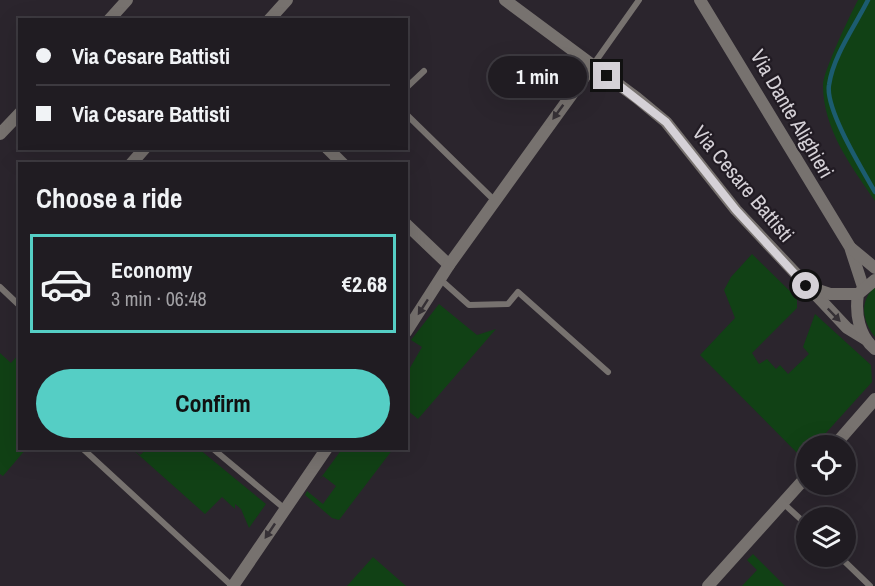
<!DOCTYPE html>
<meta charset="utf-8">
<style>
:root{--surface:#201c22;--page:#28252a;--text:#f1f3f6;--muted:#a2a1a5;--line:#3d3a40;--accent:#55cec5}
body{margin:0;font-family:"Archivo Narrow",sans-serif;background:var(--page);color:var(--text);height:100vh;display:flex;flex-direction:column;font-size:22px;white-space:nowrap}
*{box-sizing:border-box;margin:0}
p{font-size:20px;color:var(--muted)}
.icon{flex:none;width:33px;height:33px;fill:none;stroke:currentColor;stroke-width:2;stroke-linecap:round;stroke-linejoin:round}
.map{position:relative;flex:1;overflow:hidden}
.details{position:absolute;left:18px;top:162px;width:390px;height:288px;display:flex;flex-direction:column;background:var(--surface);border-radius:0px;box-shadow:0 6px 24px #0002,0 0 0 2px var(--line)}
.details>*{flex:none}
.hud{position:absolute;left:18px;top:18px;width:390px;height:132px;border-radius:0px;box-shadow:0 6px 24px #0002,0 0 0 2px var(--line);display:grid;align-content:center;height:132px;padding:0 18px;background:var(--surface)}
.controls{position:absolute;left:796px;top:435px;display:grid;gap:12px}
.controls a{display:grid;place-items:center;width:60px;height:60px;border-radius:50%;background:var(--surface);box-shadow:0 6px 24px #0002,0 0 0 2px var(--line);font-size:30px}
.end{position:absolute;width:27px;height:27px;margin:-14px;border:8px solid #d5d1d7;background:#111;box-shadow:0 0 0 3px #111}
.from{border-radius:50%}
.bubble{position:absolute;height:42px;border-radius:21px;background:var(--surface);box-shadow:0 6px 24px #0002,0 0 0 2px var(--line);font-size:20px;font-weight:700;line-height:42px;text-align:center}
.hud b{display:flex;align-items:center;gap:21px;height:57px;font-size:22px}
.hud b+b{border-top:2px solid var(--line)}
.hud i{width:15px;height:15px;background:var(--text)}
ul{padding:0;list-style:none}
li{display:flex;align-items:center;gap:18px;height:99px;margin:0 12px 9px;padding:0 6px;border:3px solid transparent;border-radius:0px}
li div{flex:1}
li b{display:block;font-size:22px}
li em{font-style:normal;font-weight:700}
li.active{border-color:var(--accent)}
li>.icon{width:54px;height:54px;stroke-width:1.5}
h2{padding:0 18px;font-size:27px;line-height:72px}
.cta{display:flex;gap:12px;margin-top:auto;padding:12px 18px}
.cta a{flex:1;height:69px;border-radius:36px;background:var(--accent);color:#111;font-size:24px;font-weight:700;line-height:69px;text-align:center}
.map>svg:first-child{display:block}
.green{fill:#114115}
.lines{fill:none;stroke-linecap:round;stroke-linejoin:round}
.stream{stroke:#1c5c70;stroke-width:4.5}
.service{stroke:#77726f;stroke-width:6}
.minor{stroke:#77726f;stroke-width:12}
.tertiary{stroke:#77726f;stroke-width:12}
.oneway{fill:#363136}
.route{stroke:#d5d1d7;stroke-width:8}
.labels{text-anchor:middle;stroke-width:4.5;stroke-linejoin:round;paint-order:stroke}
.street-label{font-size:21px;fill:#d5d1d7;stroke:#211b23}
</style>
<div class="map">
<svg width="875" height="586" viewBox="0 0 875 586">
<rect width="100%" height="100%" fill="#2b252d"/>
<g class="green">
<path d="M858 0H875V201C851 166 823 129 823 85 823 72 850 15 858 0Z"/>
<path d="M752 254 797 298V308L752 353 759 364 767 359 776 369 780 365 788 374 809 354 803 347 815 314 871 365 872 382 815 445 807 446V455L803 459 700 355 735 318 724 290 731 277Z"/>
<path d="M875 287V337C862 321 859 301 875 287Z"/>
<path d="M439 304 477 335 496 329 418 419 407 410V373L422 347 411 340Z"/>
<path d="M0 353 11 363 19 354 20 448 26 449 3 476 0 474Z"/>
<path d="M132 449 140 455 147 449H199L266 504 249 528 241 509 235 504V509L222 497 205 514Z"/>
<path d="M342 449H393L339 520 332 518 305 495 307 491 323 504 336 486 323 476 320 479Z"/>
<path d="M753 554 785 586H742L757 570 747 560Z"/>
<path d="M373 557 406 586H347Z"/>
</g>
<g class="lines">
<path class="stream" d="M868 0C855 26 833 56 829 85 825 109 862 169 875 192"/>
<g class="service">
<path d="M593 65 639 0"/>
<path d="M406 88 424 71"/>
<path d="M406 114 496 202"/>
<path d="M441 280 469 305 508 304 518 292 608 372"/>
<path d="M0 287 20 306"/>
<path d="M82 448 232 586"/>
<path d="M212 448 285 509"/>
<path d="M783 503 807 525"/>
<path d="M839 556 870 586"/>
</g>
<g class="minor">
<path d="M700 0 850 247 863 287"/>
<path d="M109 20 127 0"/>
<path d="M269 20 287 0"/>
<path d="M0 134 20 113"/>
<path d="M327 148 343 164"/>
<path d="M131 164 145 148"/>
<path d="M406 224 449 265"/>
<path d="M851 248 875 268"/>
<path d="M406 332 449 265 593 65"/>
<path d="M834 446 875 399"/>
<path d="M233 586 327 448"/>
<path d="M708 586 807 476"/>
</g>
<g class="tertiary">
<path d="M505 0 637 98 666 122 736 210 847 328 865 339"/>
<path d="M875 280 858 294C855 314 859 336 875 349"/>
<path d="M809 287 830 294H858"/>
</g>
</g>
<defs><path id="oneway-solid" d="M-6-.8H1V-3.2L6.5 0L1 3.2V.8H-6Z" transform="scale(1.5)"/></defs>
<g class="oneway">
<use href="#oneway-solid" transform="translate(558 112) rotate(126)"/>
<use href="#oneway-solid" transform="translate(423 307) rotate(123)"/>
<use href="#oneway-solid" transform="translate(834 315) rotate(46)"/>
<use href="#oneway-solid" transform="translate(270 531) rotate(124)"/>
</g>
<g class="lines">
<path class="route" d="M607 76 666 122 736 210 806 286"/>
</g>
<g class="labels">
<g class="street-label">
<text transform="translate(792 114) rotate(60)" y="7">Via Dante Alighieri</text>
<text transform="translate(743 184) rotate(50)" y="7">Via Cesare Battisti</text>
</g>
</g>
</svg>
<div class="controls">
<a><svg class="icon" aria-label="locate" viewBox="0 0 24 24"><circle cx="12" cy="12" r="6"/><path d="M12 2v4M12 18v4M2 12h4M18 12h4"/></svg></a>
<a><svg class="icon" aria-label="layers" viewBox="0 0 24 24"><path d="M12 4l9 5-9 5-9-5zM3 14l9 5 9-5"/></svg></a>
</div>
<i class="end from" style="left:806px;top:286px"></i>
<i class="end" style="left:607px;top:76px"></i>
<div class="bubble" style="left:488px;top:56px;width:99px">1 min</div>
<div class="hud">
<b><i class="from"></i>Via Cesare Battisti</b>
<b><i></i>Via Cesare Battisti</b>
</div>
<section class="details">
<h2>Choose a ride</h2>
<ul>
<li class="active"><svg class="icon" aria-label="car" viewBox="0 0 24 24"><path d="M5 17H2v-5l4-1 3-4h7l3 4 3 1v5h-3M9 17h6M6 11h13"/><circle cx="7" cy="17" r="2"/><circle cx="17" cy="17" r="2"/></svg><div><b>Economy</b><p>3 min · 06:48</p></div><em>€2.68</em></li>
</ul>
<div class="cta"><a>Confirm</a></div>
</section>
</div>
